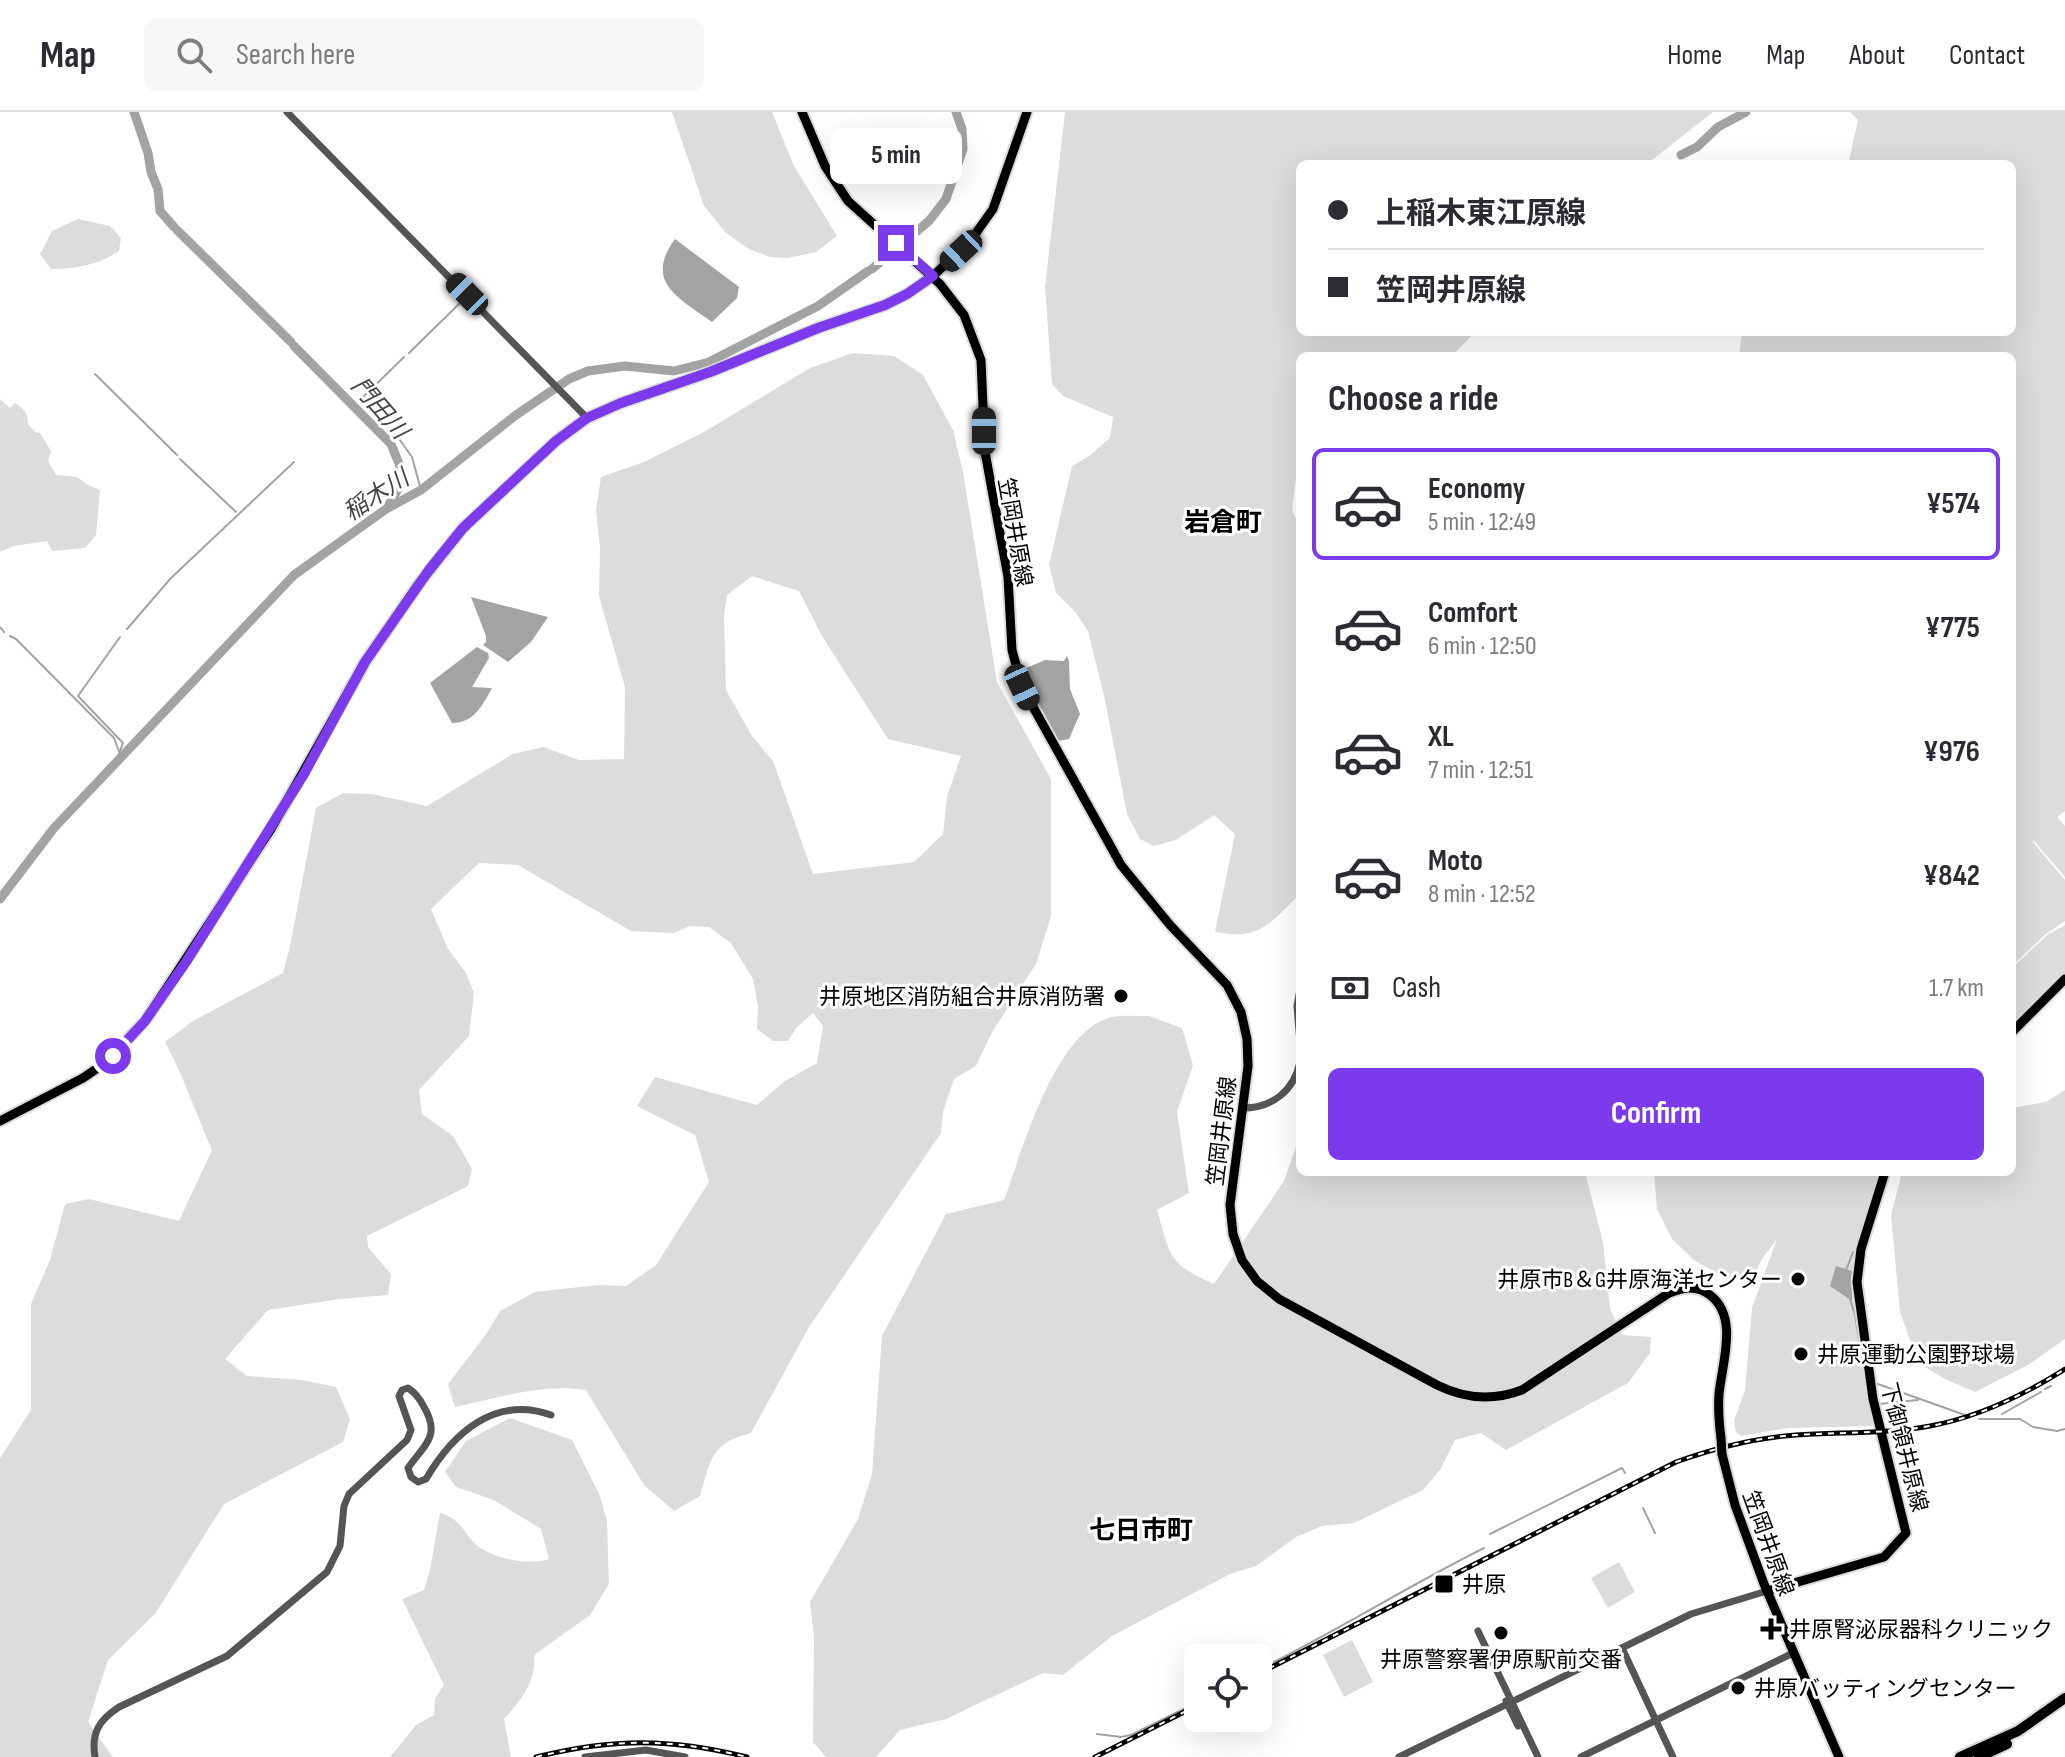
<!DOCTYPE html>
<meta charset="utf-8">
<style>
:root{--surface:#fff;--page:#f7f7f7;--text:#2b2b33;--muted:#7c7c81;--line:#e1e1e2;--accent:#7c3aed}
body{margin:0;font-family:"Sofia Sans Condensed","Noto Sans JP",sans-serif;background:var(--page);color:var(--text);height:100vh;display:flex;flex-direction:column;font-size:30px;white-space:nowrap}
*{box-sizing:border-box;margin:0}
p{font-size:26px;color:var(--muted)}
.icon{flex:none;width:44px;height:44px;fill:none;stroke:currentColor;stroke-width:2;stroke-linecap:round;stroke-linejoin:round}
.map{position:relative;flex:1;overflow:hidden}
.sheet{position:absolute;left:1296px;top:240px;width:720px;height:824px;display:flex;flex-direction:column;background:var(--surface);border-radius:12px;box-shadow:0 8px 32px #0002}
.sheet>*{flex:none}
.hud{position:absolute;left:1296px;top:48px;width:720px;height:176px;border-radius:12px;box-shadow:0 8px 32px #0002;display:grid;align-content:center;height:176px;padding:0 32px;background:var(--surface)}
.fabs{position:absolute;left:1184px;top:1532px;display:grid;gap:16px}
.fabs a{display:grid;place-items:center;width:88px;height:88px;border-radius:12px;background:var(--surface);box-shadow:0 8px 32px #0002;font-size:40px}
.end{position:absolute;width:36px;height:36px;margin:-18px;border:10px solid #7c3aed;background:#fff;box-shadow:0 0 0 4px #fff}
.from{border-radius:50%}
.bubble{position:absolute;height:56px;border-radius:12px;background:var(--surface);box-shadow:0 8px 32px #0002;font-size:26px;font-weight:700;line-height:56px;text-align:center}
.car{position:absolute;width:24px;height:48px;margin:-24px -12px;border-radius:10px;box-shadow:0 0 6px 2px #0007;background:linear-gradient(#222 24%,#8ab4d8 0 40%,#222 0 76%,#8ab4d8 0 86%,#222 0)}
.hud b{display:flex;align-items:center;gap:28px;height:76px;font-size:30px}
.hud b+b{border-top:2px solid var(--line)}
.hud i{width:20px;height:20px;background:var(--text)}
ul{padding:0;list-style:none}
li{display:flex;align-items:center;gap:24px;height:112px;margin:0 16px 12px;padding:0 16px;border:4px solid transparent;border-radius:12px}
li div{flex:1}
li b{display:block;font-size:30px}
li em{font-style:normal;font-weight:700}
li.selected{border-color:var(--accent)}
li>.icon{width:72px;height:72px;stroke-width:1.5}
h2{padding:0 32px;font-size:36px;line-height:96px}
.pay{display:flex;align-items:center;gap:20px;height:88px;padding:0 32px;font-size:30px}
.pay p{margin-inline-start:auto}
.action{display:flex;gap:16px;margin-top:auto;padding:16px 32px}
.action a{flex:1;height:92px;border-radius:12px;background:var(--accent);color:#fff;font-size:32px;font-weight:700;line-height:92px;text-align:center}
header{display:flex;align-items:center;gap:48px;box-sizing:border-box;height:112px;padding:0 40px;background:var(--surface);border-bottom:2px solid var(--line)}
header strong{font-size:38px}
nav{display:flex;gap:44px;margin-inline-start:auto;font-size:28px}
.search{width:560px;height:72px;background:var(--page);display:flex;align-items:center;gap:20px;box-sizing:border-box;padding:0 28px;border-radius:12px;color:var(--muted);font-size:30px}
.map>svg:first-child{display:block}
.green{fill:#dcdcdc;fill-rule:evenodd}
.water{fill:#a3a3a3}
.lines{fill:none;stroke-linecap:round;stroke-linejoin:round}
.stream{stroke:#a3a3a3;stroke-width:2}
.river{stroke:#a3a3a3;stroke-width:9}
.major-casing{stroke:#dbdbdb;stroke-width:13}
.highway-casing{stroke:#dbdbdb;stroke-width:14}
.minor{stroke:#555;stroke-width:7}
.major{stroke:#000;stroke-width:9}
.highway{stroke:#000;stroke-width:10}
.rail-casing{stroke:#000;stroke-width:5}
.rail{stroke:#fff;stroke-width:2;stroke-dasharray:6;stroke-linecap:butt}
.major-bridge-casing{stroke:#dbdbdb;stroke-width:13;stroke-linecap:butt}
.major-bridge{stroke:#000;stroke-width:9}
.route{stroke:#7c3aed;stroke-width:10}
.poi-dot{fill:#000;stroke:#fff;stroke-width:3}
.labels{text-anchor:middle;stroke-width:6;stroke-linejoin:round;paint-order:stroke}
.street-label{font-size:22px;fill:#000;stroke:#fff}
.poi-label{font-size:22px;fill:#000;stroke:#fff;text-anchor:start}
.water-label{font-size:24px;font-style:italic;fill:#444;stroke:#fff}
.quarter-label{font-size:26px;font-weight:bold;fill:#000;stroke:#fff}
</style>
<header>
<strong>Map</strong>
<div class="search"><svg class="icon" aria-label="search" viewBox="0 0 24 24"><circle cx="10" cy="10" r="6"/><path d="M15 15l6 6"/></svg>Search here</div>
<nav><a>Home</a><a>Map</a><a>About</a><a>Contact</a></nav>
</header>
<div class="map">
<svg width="2065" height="1645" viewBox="0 0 2065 1645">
<rect width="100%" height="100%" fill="#fff"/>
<g class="green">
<path d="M672 0H772L794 54 837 124 816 140 788 146 770 145 749 137 726 121 704 94Z"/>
<path d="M1065 0H1713L1647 52H1300V220H1475L1452 244H1300V364L1296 366 1292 398 1300 415V782C1270 811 1260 829 1215 820L1235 722 1214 703 1176 728 1154 734 1140 727 1127 702 1105 588 1088 519 1076 501 1056 481 1049 453 1072 354 1089 344 1110 326 1113 305 1063 284 1052 272 1045 175Z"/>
<path d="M1850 0H2065V699L2057 705 2065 714V765L2034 729 2036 727 2033 730 2065 768V809L2046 822 2012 854V244H1739L1742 220H2012V52H1848L1858 8Z"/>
<path d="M78 107 110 114 121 126 119 139C99 153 75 157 51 157L40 142 52 119Z"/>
<path d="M853 241 894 244 923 263 953 318 963 360 997 570 1051 667V804L1036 852 991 922 976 954 954 967 943 1000 941 1021 809 1215 751 1321C711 1331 711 1347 700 1384L674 1399 644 1373 586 1278C542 1271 498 1286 455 1295L448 1272 487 1221 500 1199 535 1180 598 1173 626 1174 656 1153 709 1070 695 1023 637 994 655 965 757 993 785 969 817 951 823 914 813 901 797 915 788 929H773L757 917 758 894 753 867 731 831 709 815 690 814 674 821 631 819 518 753 479 751 431 797 448 837 466 861 474 881 469 924 419 978 422 1002 453 1024 472 1057 468 1074 367 1124 368 1135 391 1162 388 1183 340 1187 268 1198 225 1247 247 1264 302 1268 336 1275 350 1307 343 1330 224 1392 155 1502 108 1548 88 1610 113 1645H0V1346L31 1298V1192L50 1148 65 1092 89 1087 179 1109 212 1038C196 1002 184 965 165 930L193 909 283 861 290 835 316 696 343 681 372 682 427 694 513 642 543 635 579 648 624 647 625 575 599 484 600 436 596 398 601 365 644 350 704 320 810 256ZM752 464 799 479 822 524 888 627 961 644 947 685 943 722 914 750 813 762 773 649 752 624 726 578 724 503 727 483Z"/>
<path d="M0 287 10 296 15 291C24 297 28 301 28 312L35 320 40 321 51 339 48 349 56 363 77 365 88 373 100 378 96 423 85 436 52 439 47 429 14 434 0 440Z"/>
<path d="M2065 813V863L2012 917V856L2047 823Z"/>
<path d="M1149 904 1182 916 1193 953 1177 1000 1189 1081 1157 1098C1171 1145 1167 1151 1214 1172L1284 1069 1300 1023V1060H1585L1603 1130 1610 1197 1622 1223 1651 1225 1650 1241 1628 1271 1506 1338 1481 1321 1455 1328 1440 1358 1423 1378 1354 1411 1322 1414 1296 1425 1256 1454 1230 1462 1112 1524 1063 1563 1043 1561 946 1607 900 1618 876 1645H826L813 1630 814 1524 810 1490 858 1407 872 1362 882 1224 946 1102 1004 1088C1023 1038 1054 919 1112 905 1123 903 1137 904 1149 904Z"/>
<path d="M2065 978V1227L2028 1253 1975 1280 1947 1268 1918 1251 1900 1200 1891 1103 1902 1060H2012V996L2046 990Z"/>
<path d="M1654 1060H1881L1859 1128 1852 1162 1873 1307 1872 1314 1788 1316 1741 1324 1736 1320 1734 1309 1745 1278 1752 1196 1777 1127 1762 1147 1752 1168 1727 1167 1694 1148 1672 1127 1657 1097Z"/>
<path d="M510 1306 572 1328 600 1384 607 1409 609 1472 590 1503 534 1543C537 1568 521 1589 504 1607L511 1645H390L416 1613 434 1603 435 1587 444 1573 402 1487 424 1478 430 1458 440 1401C465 1408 464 1426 482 1437 500 1448 530 1453 549 1447L541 1417 494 1388 456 1375 445 1360 466 1329Z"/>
<path d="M1619 1450 1635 1480 1608 1496 1591 1466Z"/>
<path d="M1352 1528 1373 1570 1344 1585 1323 1543Z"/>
</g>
<g class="water">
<path d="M675 127 739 175 737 186 712 210C680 186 643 171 675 127Z"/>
<path d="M471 485 548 505 531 530 508 550 483 533 486 530V524Z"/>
<path d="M477 535 488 541 489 546 472 575 492 576C482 594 474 611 452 611L430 571Z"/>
<path d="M1067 544 1069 549 1070 577 1080 602 1069 627 1058 629 1033 584 1022 558 1045 548 1064 549Z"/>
<path d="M1836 1154 1852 1159V1189L1830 1174Z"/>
</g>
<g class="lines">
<g class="stream">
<path d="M409 241 463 188"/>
<path d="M404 245 359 289 397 324 412 345 421 378"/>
<path d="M95 262 177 343"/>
<path d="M180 347 236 400"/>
<path d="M0 515 4 520"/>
<path d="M127 517 171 466 294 350"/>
<path d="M10 524 16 527 114 626 120 642"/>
<path d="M115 652 123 631 78 584 120 525"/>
<path d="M1846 1158 1853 1140"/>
<path d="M1850 1187 1855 1203 1865 1265"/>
<path d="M1875 1271 1965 1303"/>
<path d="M2045 1277 2051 1274"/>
<path d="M1879 1292 1918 1288"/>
<path d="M2002 1302 2041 1280"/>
<path d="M1979 1307H2020L2033 1315 2057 1319 2065 1317"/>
<path d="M1643 1396 1655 1421"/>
<path d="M1490 1422 1622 1356 1625 1361"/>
<path d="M1274 1550C1345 1514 1412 1472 1484 1436"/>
<path d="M1258 1558 1271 1552"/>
<path d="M1097 1622 1121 1625 1131 1623 1198 1590"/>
</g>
<g class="river">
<path d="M134 0 148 41 151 60 158 77 160 99 174 115"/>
<path d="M1681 43 1697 35 1718 15 1746 0"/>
<path d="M177 118 291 230"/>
<path d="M872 157 929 109 946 87 963 37 962 17 956 0"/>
<path d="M294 234 391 332 400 354 399 376 386 397"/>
<path d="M0 787 54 716 294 463 386 397 421 378 516 303 569 267 588 259 625 254 674 259 709 250 818 194 868 159"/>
</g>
<g class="major-casing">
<g id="major">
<path d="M802 0 825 54 848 89 940 172 964 203 981 248 985 340 1008 465 1012 538 1022 575 1121 753 1170 813 1227 873 1241 900 1247 927 1248 954 1230 1093 1233 1122 1242 1148 1257 1169 1279 1187 1437 1273C1465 1287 1493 1289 1522 1278L1669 1181C1684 1175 1697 1173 1710 1183 1739 1205 1722 1251 1719 1282 1718 1297 1719 1311 1721 1326"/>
<path d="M2012 920 2065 867"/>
<path d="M0 1009 83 966 105 951 145 909 271 717 365 550 418 473 463 416 556 329 587 306 621 291 710 260 818 216 885 193 907 182 933 164 971 128 993 97 1027 0"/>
<path d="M1722 1342 1735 1393 1764 1472 1839 1645"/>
<path d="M1767 1479 1884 1445 1906 1421 1873 1287 1857 1170 1861 1137 1885 1060"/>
</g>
</g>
<g class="highway-casing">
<g id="highway">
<path d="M1960 1645 2018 1619 2065 1586"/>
<path d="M1979 1645 2007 1632"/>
</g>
</g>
<g class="minor">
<path d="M287 0 587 306"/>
<path d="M1300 877 1297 894 1300 931"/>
<path d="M1243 996C1272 996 1294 979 1300 950"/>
<path d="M1478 1519 1538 1645"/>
<path d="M1622 1536 1673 1645"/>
<path d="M1506 1589 1518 1614"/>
<path d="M95 1645C91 1621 99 1608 119 1595L227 1544 327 1460 340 1434 344 1394 349 1382 407 1328 411 1318 399 1284 402 1278 408 1276C416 1281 420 1287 424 1295 441 1324 425 1332 408 1356L411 1365 418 1370 426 1367C453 1321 495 1283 551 1303"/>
<path d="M585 1645 646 1638 685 1645"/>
<path d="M1399 1645 1691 1502 1767 1479"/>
<path d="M1581 1645 1793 1541"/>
</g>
<use href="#major" class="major"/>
<use href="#highway" class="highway"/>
<g class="rail-casing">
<g id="rail">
<path d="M1258 1562 1676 1350C1715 1336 1754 1326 1796 1323 1841 1320 1886 1322 1930 1314 1979 1305 2024 1283 2065 1257"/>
<path d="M536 1645C613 1626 670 1626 747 1645"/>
<path d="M1095 1645 1198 1593"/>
</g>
</g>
<use href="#rail" class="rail"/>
<g class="major-bridge-casing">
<path id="major-bridge" d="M1721 1326 1722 1342"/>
</g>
<use href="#major-bridge" class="major-bridge"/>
</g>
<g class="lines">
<path class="route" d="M113 944 145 909 186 850 304 662 365 550 429 458 463 416 556 329 587 306 621 291 710 260 818 216 885 193 907 182 933 164 896 131"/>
</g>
<g class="poi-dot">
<circle cx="1121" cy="884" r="8"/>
<circle cx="1798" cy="1167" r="8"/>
<circle cx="1801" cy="1242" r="8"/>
<rect x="1434" y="1462" width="20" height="20" rx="4"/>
<path d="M1767 1505h8v8h8v8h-8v8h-8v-8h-8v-8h8z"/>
<circle cx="1501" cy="1521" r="8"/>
<circle cx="1738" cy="1576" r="8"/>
</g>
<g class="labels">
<g class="street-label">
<text transform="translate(1016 420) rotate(80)" y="8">笠岡井原線</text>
<text transform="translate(1221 1019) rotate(-83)" y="8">笠岡井原線</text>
<text transform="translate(1905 1335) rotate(76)" y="8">下御領井原線</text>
<text transform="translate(1769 1431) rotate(70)" y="8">笠岡井原線</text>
</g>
<g class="poi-label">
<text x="1105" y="892" text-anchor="end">井原地区消防組合井原消防署</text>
<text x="1782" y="1175" text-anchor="end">井原市B＆G井原海洋センター</text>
<text x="1817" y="1250">井原運動公園野球場</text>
<text x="1462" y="1480">井原</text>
<text x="1789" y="1525">井原腎泌尿器科クリニック</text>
<text x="1501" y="1555" text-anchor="middle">井原警察署伊原駅前交番</text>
<text x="1754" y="1584">井原バッティングセンター</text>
</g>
<g class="water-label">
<text transform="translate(380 296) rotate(49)" y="8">門田川</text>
<text transform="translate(376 383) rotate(-33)" y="8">稲木川</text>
</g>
<g class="quarter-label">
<text x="1223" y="419">岩倉町</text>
<text x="1141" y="1427">七日市町</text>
</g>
</g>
</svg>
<div class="fabs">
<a><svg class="icon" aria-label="locate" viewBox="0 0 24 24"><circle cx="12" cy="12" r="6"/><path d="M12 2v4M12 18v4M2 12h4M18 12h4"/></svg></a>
</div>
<i class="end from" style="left:113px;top:944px"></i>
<i class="end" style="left:896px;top:131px"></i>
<div class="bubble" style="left:830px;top:16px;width:132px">5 min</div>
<i class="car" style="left:961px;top:139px;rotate:227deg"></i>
<i class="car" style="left:467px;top:182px;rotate:315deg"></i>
<i class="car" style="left:984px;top:319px;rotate:0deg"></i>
<i class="car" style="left:1022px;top:575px;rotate:155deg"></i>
<div class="hud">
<b><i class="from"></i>上稲木東江原線</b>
<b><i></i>笠岡井原線</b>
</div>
<section class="sheet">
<h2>Choose a ride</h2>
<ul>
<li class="selected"><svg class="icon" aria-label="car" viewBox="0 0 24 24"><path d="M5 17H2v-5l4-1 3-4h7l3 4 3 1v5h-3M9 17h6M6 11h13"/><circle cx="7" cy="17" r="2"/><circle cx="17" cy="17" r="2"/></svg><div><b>Economy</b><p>5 min · 12:49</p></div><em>¥574</em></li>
<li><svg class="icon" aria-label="car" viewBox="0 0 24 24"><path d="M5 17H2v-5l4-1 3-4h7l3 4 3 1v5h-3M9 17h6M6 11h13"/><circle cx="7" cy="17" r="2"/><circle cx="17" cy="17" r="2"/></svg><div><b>Comfort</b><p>6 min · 12:50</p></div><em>¥775</em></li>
<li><svg class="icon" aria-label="car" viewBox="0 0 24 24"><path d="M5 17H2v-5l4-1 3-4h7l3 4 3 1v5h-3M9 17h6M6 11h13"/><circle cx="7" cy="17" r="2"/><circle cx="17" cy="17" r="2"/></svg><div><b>XL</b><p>7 min · 12:51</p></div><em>¥976</em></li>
<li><svg class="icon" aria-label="car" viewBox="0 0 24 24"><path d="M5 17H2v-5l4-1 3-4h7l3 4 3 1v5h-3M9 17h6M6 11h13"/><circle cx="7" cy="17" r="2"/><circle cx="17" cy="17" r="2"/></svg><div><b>Moto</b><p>8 min · 12:52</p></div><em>¥842</em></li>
</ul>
<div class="pay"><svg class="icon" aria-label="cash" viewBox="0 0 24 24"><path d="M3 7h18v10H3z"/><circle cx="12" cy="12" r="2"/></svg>Cash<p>1.7 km</p></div>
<div class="action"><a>Confirm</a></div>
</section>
</div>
